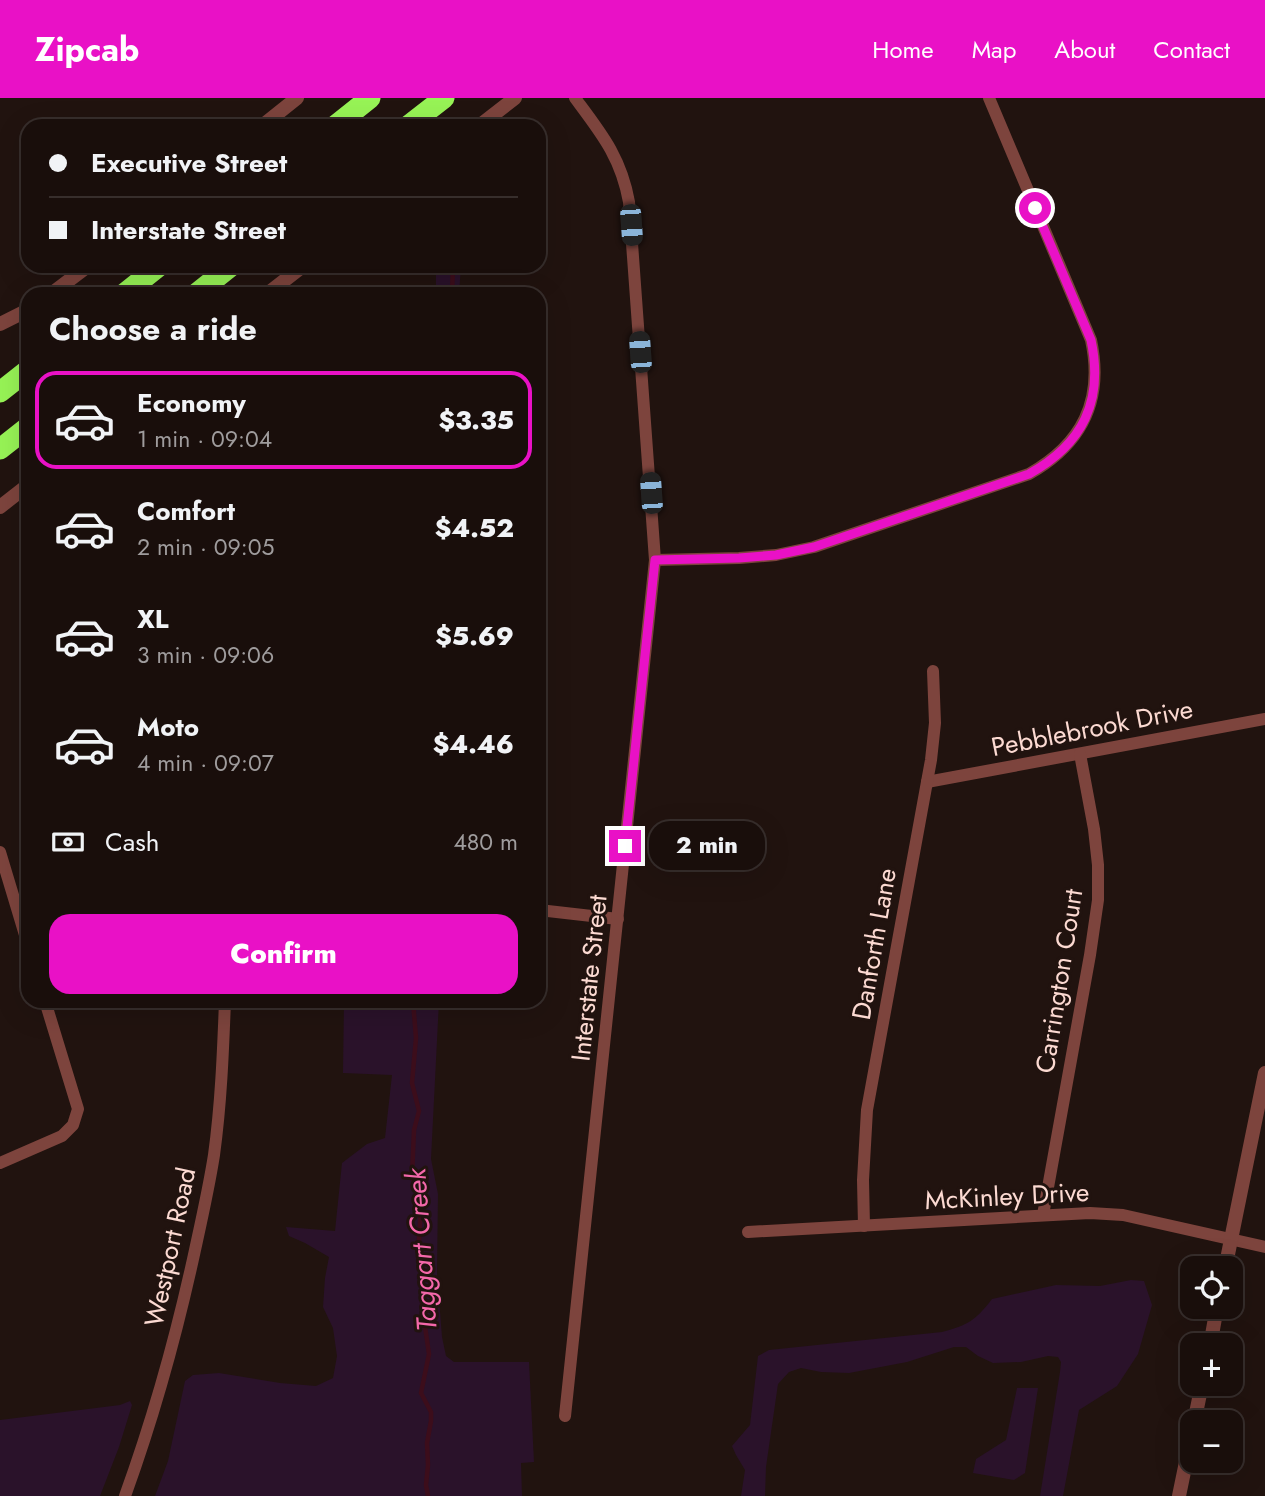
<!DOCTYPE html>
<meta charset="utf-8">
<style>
:root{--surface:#190e0b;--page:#221714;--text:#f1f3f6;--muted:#9f9c9d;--line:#372e2c;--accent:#e911c6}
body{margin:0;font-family:Jost,sans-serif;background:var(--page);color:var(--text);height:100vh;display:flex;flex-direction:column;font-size:26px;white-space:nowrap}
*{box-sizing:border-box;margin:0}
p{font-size:23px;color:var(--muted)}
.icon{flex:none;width:38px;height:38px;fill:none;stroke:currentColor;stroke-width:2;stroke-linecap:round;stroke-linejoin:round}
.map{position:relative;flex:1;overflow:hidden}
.sheet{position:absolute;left:21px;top:189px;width:525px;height:721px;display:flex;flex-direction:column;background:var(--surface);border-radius:21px;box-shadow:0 7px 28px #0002,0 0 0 2px var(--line)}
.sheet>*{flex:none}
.banner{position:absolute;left:21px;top:21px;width:525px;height:154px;border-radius:21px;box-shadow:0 7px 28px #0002,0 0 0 2px var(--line);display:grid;align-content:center;height:154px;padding:0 28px;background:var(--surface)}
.controls{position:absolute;left:1180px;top:1158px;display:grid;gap:14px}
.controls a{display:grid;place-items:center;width:63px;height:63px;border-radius:14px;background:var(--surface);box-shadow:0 7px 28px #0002,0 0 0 2px var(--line);font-size:35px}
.end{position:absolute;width:32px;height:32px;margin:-16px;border:9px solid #e911c6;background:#fff;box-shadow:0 0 0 4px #fff}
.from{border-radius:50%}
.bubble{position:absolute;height:49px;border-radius:21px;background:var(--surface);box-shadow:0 7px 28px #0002,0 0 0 2px var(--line);font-size:23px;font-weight:800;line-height:49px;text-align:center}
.car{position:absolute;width:21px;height:42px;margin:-21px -10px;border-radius:9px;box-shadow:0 0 5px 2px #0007;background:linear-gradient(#222 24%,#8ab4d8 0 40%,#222 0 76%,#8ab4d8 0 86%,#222 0)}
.banner b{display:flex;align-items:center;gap:24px;height:66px;font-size:26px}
.banner b+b{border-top:2px solid var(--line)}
.banner i{width:18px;height:18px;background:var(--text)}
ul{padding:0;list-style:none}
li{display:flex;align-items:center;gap:21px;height:98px;margin:0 14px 10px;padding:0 14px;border:4px solid transparent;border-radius:21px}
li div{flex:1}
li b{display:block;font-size:26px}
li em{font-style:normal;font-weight:800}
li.on{border-color:var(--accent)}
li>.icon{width:63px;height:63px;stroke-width:1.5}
h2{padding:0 28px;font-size:32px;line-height:84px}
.pay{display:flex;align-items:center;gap:18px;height:77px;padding:0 28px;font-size:26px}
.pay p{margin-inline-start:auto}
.cta{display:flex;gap:14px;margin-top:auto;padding:14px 28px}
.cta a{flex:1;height:80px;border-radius:21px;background:var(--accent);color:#fff;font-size:28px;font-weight:800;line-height:80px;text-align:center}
header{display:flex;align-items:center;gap:42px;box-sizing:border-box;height:98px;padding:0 35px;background:var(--accent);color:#fff}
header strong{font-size:33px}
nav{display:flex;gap:38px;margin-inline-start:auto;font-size:24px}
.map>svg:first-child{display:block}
.green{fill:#2a122a}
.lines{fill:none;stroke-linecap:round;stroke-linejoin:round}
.stream{stroke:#3c0d1b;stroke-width:4.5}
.minor{stroke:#7d443d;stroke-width:12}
.tertiary{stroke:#7d443d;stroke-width:14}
.motorway{stroke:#97f356;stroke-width:21}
.route{stroke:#e911c6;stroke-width:9}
.labels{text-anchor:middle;stroke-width:6;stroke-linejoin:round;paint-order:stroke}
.street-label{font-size:26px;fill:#fcdad2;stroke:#21130f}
.water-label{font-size:28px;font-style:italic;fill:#f468aa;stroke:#21130f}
</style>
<header>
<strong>Zipcab</strong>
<nav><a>Home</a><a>Map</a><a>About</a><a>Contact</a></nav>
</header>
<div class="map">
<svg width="1265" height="1398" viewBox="0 0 1265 1398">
<rect width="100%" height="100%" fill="#21130f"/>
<g class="green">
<path d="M436 168H461L459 196H436Z"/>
<path d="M344 903H439L431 1061 438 1096 437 1175 442 1239 446 1258 454 1264H529L534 1364 521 1365 522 1398H155L168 1363 185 1283 193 1277 219 1275 280 1285 316 1288 333 1280 337 1258 333 1230 323 1209 325 1180 329 1159 305 1145 289 1138 286 1129 335 1133 342 1065 367 1046 385 1040 392 977 343 975Z"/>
<path d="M1131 1182 1144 1183 1152 1207 1138 1256 1117 1288 1079 1312 1063 1398H1040L1060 1274 1061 1264 1058 1259 1048 1258 1021 1264 993 1265 978 1258 966 1249H954L907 1264 849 1275 821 1274 801 1270 789 1274 778 1286 766 1369 765 1398H741L745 1372 736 1357 732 1348 750 1327 758 1258 769 1252 942 1234C968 1227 975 1223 992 1201L1056 1187 1100 1188Z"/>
<path d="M1017 1290H1038L1025 1375 1014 1382 973 1375 976 1361 1006 1342Z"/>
<path d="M130 1303 132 1307 119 1349 100 1398H0V1322L120 1307Z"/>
</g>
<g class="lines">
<g class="stream">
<path d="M452 196 453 168"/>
<path d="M413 903 416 940 412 985 419 1013 414 1032 412 1078 421 1109 419 1142 423 1180 422 1208 429 1256 421 1295 431 1314V1323L427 1345 428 1367 426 1387 428 1398"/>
</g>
<g class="minor">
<path d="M655 462 739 460 776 457 814 449 1029 376C1082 346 1104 303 1091 242L989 0"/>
<path d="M927 684 1265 621"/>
<path d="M0 754 28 847"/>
<path d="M539 812 618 821"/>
<path d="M0 1065 62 1038 73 1027 78 1011 45 903"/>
<path d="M1043 1117 1090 857 1098 802V767L1094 731 1080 656"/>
<path d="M864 1128 863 1082 867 1012 931 662 935 625 933 573"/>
<path d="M748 1134 1090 1115 1123 1117 1265 1149"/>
<path d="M565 1318 655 462 629 104C621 59 601 35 575 0"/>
<path d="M125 1398C154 1318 177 1235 195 1152 202 1120 209 1089 214 1057 221 1006 223 955 225 903"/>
</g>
<g class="tertiary">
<path d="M262 28 297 0"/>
<path d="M479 28 515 0"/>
<path d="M51 196 88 168"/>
<path d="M267 196 303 168"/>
<path d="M0 226 28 212"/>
<path d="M0 409 28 387"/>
<path d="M1225 1171 1265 975"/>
<path d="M1210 1248 1217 1209"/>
<path d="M1194 1325 1202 1286"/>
<path d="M1179 1398 1192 1335"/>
</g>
<g class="motorway">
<path d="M335 28 370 0"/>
<path d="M408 28 444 0"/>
<path d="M124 196 159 168"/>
<path d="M196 196 231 168"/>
<path d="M0 294 28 272"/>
<path d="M0 351 28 329"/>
</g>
</g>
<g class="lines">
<path class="route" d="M625 748 655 462 739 460 776 457 814 449 1029 376C1083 346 1104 303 1091 242L1035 110"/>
</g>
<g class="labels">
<g class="street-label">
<text transform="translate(1092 630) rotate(-11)" y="9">Pebblebrook Drive</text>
<text transform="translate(874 846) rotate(-80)" y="9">Danforth Lane</text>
<text transform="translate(589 880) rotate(-84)" y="9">Interstate Street</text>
<text transform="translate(1059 883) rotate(-81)" y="9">Carrington Court</text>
<text transform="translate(1007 1098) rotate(-3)" y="9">McKinley Drive</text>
<text transform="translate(170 1149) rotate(-78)" y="9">Westport Road</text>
</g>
<g class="water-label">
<text transform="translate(421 1152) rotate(-94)" y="10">Taggart Creek</text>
</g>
</g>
</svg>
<div class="controls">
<a><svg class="icon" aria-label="locate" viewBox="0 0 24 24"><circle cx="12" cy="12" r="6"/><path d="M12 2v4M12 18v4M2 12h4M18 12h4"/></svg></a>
<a>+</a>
<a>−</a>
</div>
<i class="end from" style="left:1035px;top:110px"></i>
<i class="end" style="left:625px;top:748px"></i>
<div class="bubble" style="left:649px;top:723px;width:116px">2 min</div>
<i class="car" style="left:631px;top:127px;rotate:176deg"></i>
<i class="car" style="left:640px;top:254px;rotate:356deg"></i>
<i class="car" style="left:651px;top:395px;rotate:356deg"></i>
<div class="banner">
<b><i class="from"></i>Executive Street</b>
<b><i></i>Interstate Street</b>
</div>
<section class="sheet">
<h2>Choose a ride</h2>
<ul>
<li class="on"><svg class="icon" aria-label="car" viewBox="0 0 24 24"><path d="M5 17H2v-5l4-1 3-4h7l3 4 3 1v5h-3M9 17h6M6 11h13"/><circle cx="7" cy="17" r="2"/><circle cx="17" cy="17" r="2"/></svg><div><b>Economy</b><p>1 min · 09:04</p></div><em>$3.35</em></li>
<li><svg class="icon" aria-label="car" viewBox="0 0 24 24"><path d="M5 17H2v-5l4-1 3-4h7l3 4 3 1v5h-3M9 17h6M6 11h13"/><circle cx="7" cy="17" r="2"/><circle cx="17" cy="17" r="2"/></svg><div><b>Comfort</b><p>2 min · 09:05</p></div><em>$4.52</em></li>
<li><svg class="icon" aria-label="car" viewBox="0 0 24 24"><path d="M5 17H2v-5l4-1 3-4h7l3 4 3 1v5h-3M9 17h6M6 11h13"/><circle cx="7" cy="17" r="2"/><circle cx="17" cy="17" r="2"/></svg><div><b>XL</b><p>3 min · 09:06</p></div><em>$5.69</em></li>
<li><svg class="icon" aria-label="car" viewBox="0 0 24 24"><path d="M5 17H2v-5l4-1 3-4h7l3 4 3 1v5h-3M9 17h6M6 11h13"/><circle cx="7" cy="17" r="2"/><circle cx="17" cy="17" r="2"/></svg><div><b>Moto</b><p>4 min · 09:07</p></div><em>$4.46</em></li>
</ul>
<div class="pay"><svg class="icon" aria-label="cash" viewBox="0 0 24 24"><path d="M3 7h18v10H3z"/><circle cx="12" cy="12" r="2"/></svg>Cash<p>480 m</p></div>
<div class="cta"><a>Confirm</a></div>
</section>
</div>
